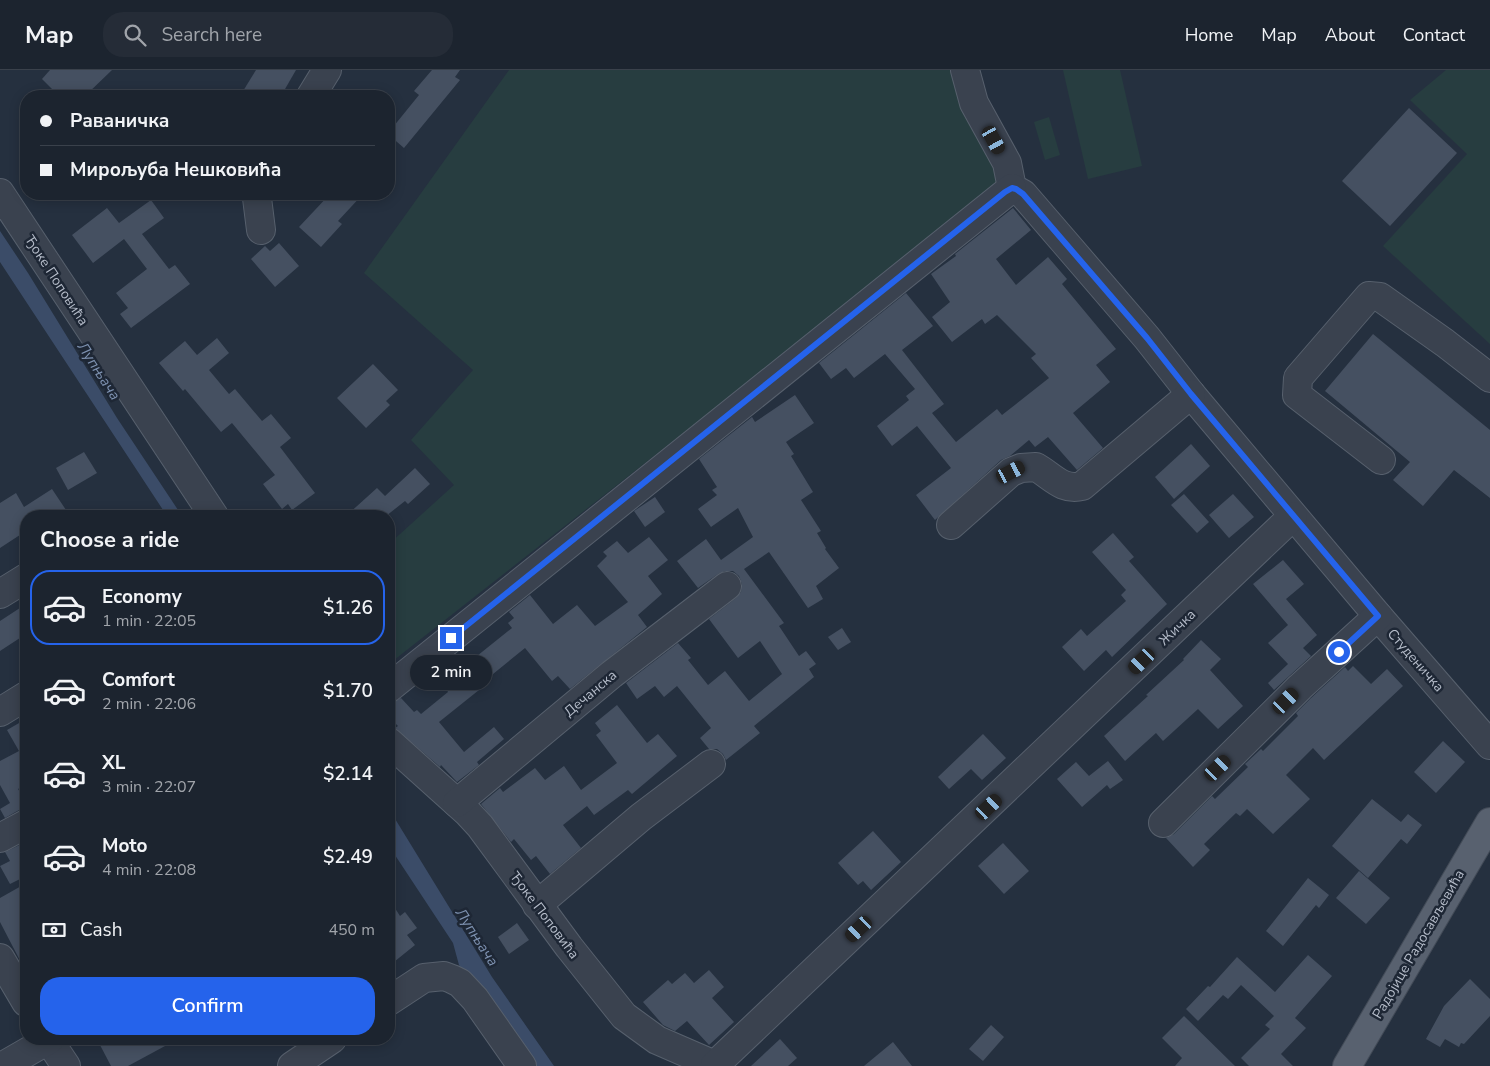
<!DOCTYPE html>
<meta charset="utf-8">
<style>
:root{--surface:#1c242f;--page:#252c37;--text:#f1f3f6;--muted:#a0a4aa;--line:#3a414b;--accent:#2563eb}
body{margin:0;font-family:"Nunito Sans",sans-serif;background:var(--page);color:var(--text);height:100vh;display:flex;flex-direction:column;font-size:19px;white-space:nowrap}
*{box-sizing:border-box;margin:0}
p{font-size:16px;color:var(--muted)}
.icon{flex:none;width:28px;height:28px;fill:none;stroke:currentColor;stroke-width:2;stroke-linecap:round;stroke-linejoin:round}
.map{position:relative;flex:1;overflow:hidden}
.sheet{position:absolute;left:20px;top:440px;width:375px;height:535px;display:flex;flex-direction:column;background:var(--surface);border-radius:20px;box-shadow:0 2px 12px #0003,0 0 0 1px var(--line)}
.sheet>*{flex:none}
.top-card{position:absolute;left:20px;top:20px;width:375px;height:110px;border-radius:20px;box-shadow:0 2px 12px #0003,0 0 0 1px var(--line);display:grid;align-content:center;height:110px;padding:0 20px;background:var(--surface)}
.end{position:absolute;width:22px;height:22px;margin:-11px;border:6px solid #2563eb;background:#fff;box-shadow:0 0 0 2px #fff}
.from{border-radius:50%}
.bubble{position:absolute;height:35px;border-radius:18px;background:var(--surface);box-shadow:0 2px 12px #0003,0 0 0 1px var(--line);font-size:16px;font-weight:600;line-height:35px;text-align:center}
.car{position:absolute;width:15px;height:30px;margin:-15px -8px;border-radius:6px;box-shadow:0 0 4px 1px #0007;background:linear-gradient(#222 24%,#8ab4d8 0 40%,#222 0 76%,#8ab4d8 0 86%,#222 0)}
.top-card b{display:flex;align-items:center;gap:18px;height:48px;font-size:19px}
.top-card b+b{border-top:1px solid var(--line)}
.top-card i{width:12px;height:12px;background:var(--text)}
ul{padding:0;list-style:none}
li{display:flex;align-items:center;gap:15px;height:75px;margin:0 10px 8px;padding:0 10px;border:2px solid transparent;border-radius:20px}
li div{flex:1}
li b{display:block;font-size:19px}
li em{font-style:normal;font-weight:600}
li.active{border-color:var(--accent)}
li>.icon{width:45px;height:45px;stroke-width:1.5}
h2{padding:0 20px;font-size:22px;line-height:60px}
.pay{display:flex;align-items:center;gap:12px;height:55px;padding:0 20px;font-size:19px}
.pay p{margin-inline-start:auto}
.primary-button{display:flex;gap:10px;margin-top:auto;padding:10px 20px}
.primary-button a{flex:1;height:58px;border-radius:20px;background:var(--accent);color:#fff;font-size:20px;font-weight:600;line-height:58px;text-align:center}
header{display:flex;align-items:center;gap:30px;box-sizing:border-box;height:70px;padding:0 25px;background:var(--surface);border-bottom:1px solid var(--line)}
header strong{font-size:24px}
nav{display:flex;gap:28px;margin-inline-start:auto;font-size:18px}
.search{width:350px;height:45px;background:var(--page);display:flex;align-items:center;gap:12px;box-sizing:border-box;padding:0 18px;border-radius:20px;color:var(--muted);font-size:19px}
.map>svg:first-child{display:block}
.green{fill:#273d40}
.water{fill:#3b4c68}
.building{fill:#455061}
.lines{fill:none;stroke-linecap:round;stroke-linejoin:round}
.minor-casing{stroke:#57606d;stroke-width:30}
.major-casing{stroke:#434b58;stroke-width:30}
.minor{stroke:#3a424f;stroke-width:28}
.major{stroke:#58616f;stroke-width:28}
.route{stroke:#2563eb;stroke-width:6}
.labels{text-anchor:middle;stroke-width:5;stroke-linejoin:round;paint-order:stroke}
.street-label{font-size:14px;fill:#b6bdca;stroke:#1e2735}
.water-label{font-size:15px;font-style:italic;fill:#7e92b1;stroke:#1e2735}
</style>
<header>
<strong>Map</strong>
<div class="search"><svg class="icon" aria-label="search" viewBox="0 0 24 24"><circle cx="10" cy="10" r="6"/><path d="M15 15l6 6"/></svg>Search here</div>
<nav><a>Home</a><a>Map</a><a>About</a><a>Contact</a></nav>
</header>
<div class="map">
<svg width="1490" height="996" viewBox="0 0 1490 996">
<rect width="100%" height="100%" fill="#25303f"/>
<g class="green">
<path d="M509 0H952C956 38 984 79 1002 113L389 594V474L454 415 411 370 473 300 364 203Z"/>
<path d="M1063 0H1120L1142 96 1088 109Z"/>
<path d="M1446 0H1490V274L1383 176 1467 84 1410 30Z"/>
<path d="M1049 47 1060 85 1045 90 1034 52Z"/>
</g>
<g class="water">
<path d="M0 161 28 203 117 348 182 446H167L0 192Z"/>
<path d="M389 739 492 907 554 996H531L459 895 453 873 389 776Z"/>
</g>
<g class="building">
<path d="M50 0H112L85 26H59L42 9Z"/>
<path d="M256 0H296L281 26H240Z"/>
<path d="M432 0H460L455 7 460 10 404 78 389 65V62L419 25 414 21Z"/>
<path d="M1409 38 1457 83 1390 156 1342 111Z"/>
<path d="M330 124H363L338 151 342 154 321 177 299 157Z"/>
<path d="M151 130 164 148 142 164 169 199 175 195 190 214 131 258 120 244 128 238 116 223 147 199 124 169 93 193 72 165 107 138 119 153Z"/>
<path d="M1013 138 1031 160 996 189 1016 215 1048 187 1067 209 1062 214 1116 279 1096 295 1110 312 1073 343 1103 378 1077 400 1048 367 1035 377 1029 370 1010 386 1001 390 935 450 916 425 951 398 917 356 892 376 877 356 909 330 906 326 915 319 885 284 854 308 846 298 831 309 819 293 906 223 933 256 902 280 944 334 932 343 956 372 997 339 1002 345 1049 308 1031 288 1036 284 997 245 985 254 982 249 952 272 932 247 950 232 931 204 956 186 955 184Z"/>
<path d="M279 173 299 196 275 217 251 189 265 176 270 181Z"/>
<path d="M1373 264 1490 360V428L1454 400 1423 436 1393 410 1410 392 1325 321Z"/>
<path d="M217 268 229 283 209 300 229 324 235 319 262 351 271 344 291 368 280 377 315 423 292 440 288 434 282 439 263 414 275 405 232 353 221 362 185 319 183 321 159 293 185 271 197 285Z"/>
<path d="M373 294 398 320 386 331 390 335 366 358 337 328Z"/>
<path d="M795 325 814 353 786 372 794 384 791 386 813 422 801 430 821 461 817 463 826 478 825 479 839 498 816 516 823 529 808 538 769 482 744 499 784 553 779 556 799 586 806 581 816 594 809 599 814 607 754 656 760 663 726 690 723 684 717 679H709L700 668 711 658 677 616 664 627 655 616 637 629 626 613 678 573 691 588 688 590 708 615 725 601 749 631 782 604 760 571 738 588 709 549 736 528 741 522 742 514 739 506 733 501H725L718 504 698 518 677 491 706 469 721 490 753 467 738 438 711 457 698 439 717 425 712 420 717 417 699 389 752 347 755 352Z"/>
<path d="M1191 374 1210 396 1174 429 1155 407Z"/>
<path d="M84 382 97 403 68 420 56 398Z"/>
<path d="M415 398 430 414 408 434 405 431 386 446H346L377 418 385 426Z"/>
<path d="M52 419 70 446H26V461L0 478V433L16 423 24 437Z"/>
<path d="M1184 424 1209 452 1197 463 1171 435Z"/>
<path d="M1233 424 1254 447 1229 468 1209 445Z"/>
<path d="M655 427 665 442 645 457 634 441Z"/>
<path d="M1113 463 1134 487 1129 491 1167 534 1112 587 1106 580 1084 601 1062 577 1081 559 1087 566 1126 531 1121 525 1126 520 1092 482Z"/>
<path d="M649 467 668 490 648 506 662 524 638 545 647 557 570 619 558 606 552 611 525 578 477 617 479 620 439 652 464 682 494 657 504 669 477 692 479 695 457 712 441 695 440 697 395 658 398 656 389 647V633L401 628 414 642 417 640 421 644 448 622 447 620 453 615 439 598 453 587 462 598 512 558 508 553 514 548 509 542 530 525 553 554 577 535 595 556 628 532 597 496 607 486 603 482 617 471 628 483Z"/>
<path d="M1283 490 1304 514 1286 529 1317 565 1303 578 1311 586 1274 620 1268 613 1288 594 1268 573 1288 555 1253 514Z"/>
<path d="M26 534V564L0 581V551Z"/>
<path d="M842 558 851 572 838 580 828 567Z"/>
<path d="M1201 570 1221 589 1210 600 1243 636 1218 659 1198 639 1163 671 1156 663 1125 691 1104 666 1148 626 1146 625 1184 590 1183 589Z"/>
<path d="M1353 596 1371 614 1387 599 1403 616 1324 690 1313 678 1286 705 1310 729 1273 764 1247 739 1240 746 1236 743 1204 774 1210 780 1193 797 1166 768 1174 764 1212 726 1215 729 1248 697 1245 694 1261 679 1263 681 1298 646 1296 643 1311 628 1345 597 1348 601Z"/>
<path d="M617 635 647 673 658 664 677 686 632 724 628 720 594 745 587 736 563 755 581 778 550 804 536 786 531 790 514 769 511 772 481 734 500 718 503 722 535 698 545 710 564 696 581 720 617 693 596 665 601 661 595 653Z"/>
<path d="M26 649V714L18 719 22 725 26 723V738L19 740 5 748 0 739 10 733 0 715V691L19 681 7 660Z"/>
<path d="M983 664 1006 688 982 710 971 699 949 719 938 707Z"/>
<path d="M1443 671 1465 692 1436 723 1414 702Z"/>
<path d="M1108 691 1123 710 1110 719 1107 715 1082 737 1057 709 1076 692 1089 706Z"/>
<path d="M1372 729 1401 752 1408 744 1422 755 1407 774 1401 769 1368 808 1332 776Z"/>
<path d="M873 761 901 792 871 820 863 811 858 815 838 793Z"/>
<path d="M26 772V902L0 852V828L23 815 20 809 10 814 0 796 10 791 5 782Z"/>
<path d="M1003 773 1029 801 1004 824 978 796Z"/>
<path d="M1359 801 1390 828 1366 854 1336 828Z"/>
<path d="M1308 808 1329 825 1319 838 1316 835 1283 876 1266 861Z"/>
<path d="M389 829 400 846 405 842 417 858 407 865 415 875 389 896Z"/>
<path d="M517 853 529 870 509 884 498 867Z"/>
<path d="M1308 885 1332 906 1295 948 1306 958 1281 984 1293 996H1249L1241 988 1270 959 1265 955 1274 946 1241 915 1228 929 1223 925 1198 951 1186 939 1208 916 1210 917 1237 887 1275 922Z"/>
<path d="M709 900 724 917 712 928 734 952 709 975 687 951 675 961 663 955 643 932 668 910 672 914 685 903 694 913Z"/>
<path d="M1470 909 1490 929V946L1464 974 1461 973 1459 977 1445 969 1440 977 1426 969 1444 936Z"/>
<path d="M1184 946 1235 996H1175L1182 988 1162 968Z"/>
<path d="M991 955 1004 967 983 991 969 979Z"/>
<path d="M111 969H178L128 996H111L100 975Z"/>
<path d="M780 969 797 988 788 996H751Z"/>
<path d="M893 972 912 996H864Z"/>
</g>
<g class="lines">
<g class="minor-casing">
<g id="minor">
<path d="M965 0 974 33 1007 93 1012 118"/>
<path d="M311 26 327 0"/>
<path d="M1012 118 1023 124 1067 175 1147 268 1191 324 1378 546 1490 675"/>
<path d="M0 123 214 446"/>
<path d="M259 124 257 128 261 160"/>
<path d="M1381 390 1297 325 1298 308 1369 226 1380 227 1445 273 1490 308"/>
<path d="M951 455 1011 402 1021 398 1036 397C1052 406 1062 421 1082 416L1191 324"/>
<path d="M0 524 26 508"/>
<path d="M389 618 1012 118"/>
<path d="M0 642 26 626"/>
<path d="M389 672 467 742 480 756 569 877 624 946 657 970 717 996"/>
<path d="M457 733 612 604 727 516"/>
<path d="M1163 753 1300 617 1378 546"/>
<path d="M0 768 26 754"/>
<path d="M537 835 641 747 711 694"/>
<path d="M0 888 26 932"/>
<path d="M389 931 424 908 444 906 452 909 460 913 475 929 522 996"/>
<path d="M48 969 66 996"/>
<path d="M715 995 1293 446"/>
<path d="M3 996 50 969"/>
<path d="M292 996 332 969"/>
</g>
</g>
<g class="major-casing">
<path id="major" d="M1347 996 1490 752"/>
</g>
<use href="#minor" class="minor"/>
<use href="#major" class="major"/>
</g>
<g class="lines">
<path class="route" d="M451 568 1005 122 1012 118 1016 119 1023 124 1147 268 1191 324 1378 546 1339 582"/>
</g>
<g class="labels">
<g class="street-label">
<text transform="translate(57 210) rotate(57)" y="5">Ђоке Поповића</text>
<text transform="translate(1177 557) rotate(-44)" y="5">Жичка</text>
<text transform="translate(1416 590) rotate(49)" y="5">Студеничка</text>
<text transform="translate(590 623) rotate(-40)" y="5">Дечанска</text>
<text transform="translate(545 845) rotate(53)" y="5">Ђоке Поповића</text>
<text transform="translate(1418 874) rotate(-60)" y="5">Радојице Радосављевића</text>
</g>
<g class="water-label">
<text transform="translate(99 301) rotate(57)" y="5">Лупњача</text>
<text transform="translate(477 867) rotate(57)" y="5">Лупњача</text>
</g>
</g>
</svg>
<i class="end from" style="left:1339px;top:582px"></i>
<i class="end" style="left:451px;top:568px"></i>
<div class="bubble" style="left:410px;top:585px;width:82px">2 min</div>
<i class="car" style="left:994px;top:70px;rotate:151deg"></i>
<i class="car" style="left:1011px;top:402px;rotate:63deg"></i>
<i class="car" style="left:1142px;top:591px;rotate:226deg"></i>
<i class="car" style="left:1286px;top:631px;rotate:45deg"></i>
<i class="car" style="left:1218px;top:698px;rotate:46deg"></i>
<i class="car" style="left:989px;top:737px;rotate:47deg"></i>
<i class="car" style="left:859px;top:859px;rotate:227deg"></i>
<div class="top-card">
<b><i class="from"></i>Раваничка</b>
<b><i></i>Мирољуба Нешковића</b>
</div>
<section class="sheet">
<h2>Choose a ride</h2>
<ul>
<li class="active"><svg class="icon" aria-label="car" viewBox="0 0 24 24"><path d="M5 17H2v-5l4-1 3-4h7l3 4 3 1v5h-3M9 17h6M6 11h13"/><circle cx="7" cy="17" r="2"/><circle cx="17" cy="17" r="2"/></svg><div><b>Economy</b><p>1 min · 22:05</p></div><em>$1.26</em></li>
<li><svg class="icon" aria-label="car" viewBox="0 0 24 24"><path d="M5 17H2v-5l4-1 3-4h7l3 4 3 1v5h-3M9 17h6M6 11h13"/><circle cx="7" cy="17" r="2"/><circle cx="17" cy="17" r="2"/></svg><div><b>Comfort</b><p>2 min · 22:06</p></div><em>$1.70</em></li>
<li><svg class="icon" aria-label="car" viewBox="0 0 24 24"><path d="M5 17H2v-5l4-1 3-4h7l3 4 3 1v5h-3M9 17h6M6 11h13"/><circle cx="7" cy="17" r="2"/><circle cx="17" cy="17" r="2"/></svg><div><b>XL</b><p>3 min · 22:07</p></div><em>$2.14</em></li>
<li><svg class="icon" aria-label="car" viewBox="0 0 24 24"><path d="M5 17H2v-5l4-1 3-4h7l3 4 3 1v5h-3M9 17h6M6 11h13"/><circle cx="7" cy="17" r="2"/><circle cx="17" cy="17" r="2"/></svg><div><b>Moto</b><p>4 min · 22:08</p></div><em>$2.49</em></li>
</ul>
<div class="pay"><svg class="icon" aria-label="cash" viewBox="0 0 24 24"><path d="M3 7h18v10H3z"/><circle cx="12" cy="12" r="2"/></svg>Cash<p>450 m</p></div>
<div class="primary-button"><a>Confirm</a></div>
</section>
</div>
